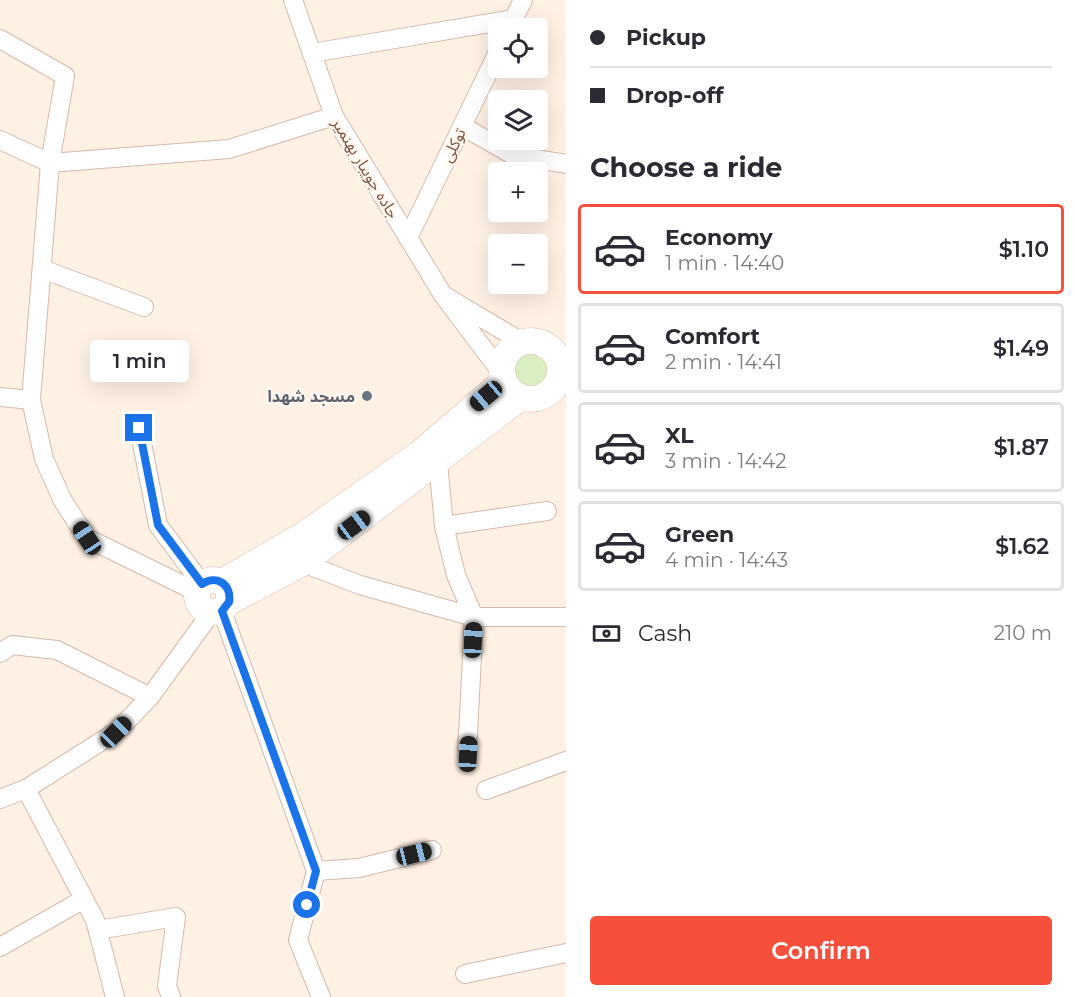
<!DOCTYPE html>
<meta charset="utf-8">
<style>
:root{--surface:#fff;--page:#f2f2f3;--text:#2b2b33;--muted:#7c7c81;--line:#e1e1e2;--accent:#f64f3c}
body{margin:0;font-family:Montserrat,"Noto Sans Arabic",sans-serif;background:var(--page);color:var(--text);height:100vh;display:flex;flex-direction:column;font-size:22px;white-space:nowrap}
*{box-sizing:border-box;margin:0}
p{font-size:20px;color:var(--muted)}
.icon{flex:none;width:33px;height:33px;fill:none;stroke:currentColor;stroke-width:2;stroke-linecap:round;stroke-linejoin:round}
.map{position:relative;flex:1;overflow:hidden}
.panel{display:flex;flex-direction:column;background:var(--surface);width:510px}
.panel>*{flex:none}
.banner{display:grid;align-content:center;height:132px;padding:0 24px;background:var(--surface)}
.fabs{position:absolute;left:488px;top:18px;display:grid;gap:12px}
.fabs a{display:grid;place-items:center;width:60px;height:60px;border-radius:6px;background:var(--surface);box-shadow:0 6px 24px #0002;font-size:30px}
.end{position:absolute;width:27px;height:27px;margin:-14px;border:8px solid #1a73e8;background:#fff;box-shadow:0 0 0 3px #fff}
.from{border-radius:50%}
.bubble{position:absolute;height:42px;border-radius:6px;background:var(--surface);box-shadow:0 6px 24px #0002;font-size:20px;font-weight:600;line-height:42px;text-align:center}
.car{position:absolute;width:18px;height:36px;margin:-18px -9px;border-radius:8px;box-shadow:0 0 4px 2px #0007;background:linear-gradient(#222 24%,#8ab4d8 0 40%,#222 0 76%,#8ab4d8 0 86%,#222 0)}
.banner b{display:flex;align-items:center;gap:21px;height:57px;font-size:22px}
.banner b+b{border-top:2px solid var(--line)}
.banner i{width:15px;height:15px;background:var(--text)}
ul{padding:0;list-style:none}
li{display:flex;align-items:center;gap:18px;height:90px;margin:0 12px 9px;padding:0 12px;border:3px solid var(--line);border-radius:6px}
li div{flex:1}
li b{display:block;font-size:22px}
li em{font-style:normal;font-weight:600}
li.on{border-color:var(--accent)}
li>.icon{width:54px;height:54px;stroke-width:1.5}
h2{padding:0 24px;font-size:27px;line-height:72px}
.pay{display:flex;align-items:center;gap:15px;height:66px;padding:0 24px;font-size:22px}
.pay p{margin-inline-start:auto}
.cta{display:flex;gap:12px;margin-top:auto;padding:12px 24px}
.cta a{flex:1;height:69px;border-radius:6px;background:var(--accent);color:#fff;font-size:24px;font-weight:600;line-height:69px;text-align:center}
main{display:flex;flex:1;min-height:0}
.map>svg:first-child{display:block}
.grass{fill:#d9eec1}
.lines{fill:none;stroke-linecap:round;stroke-linejoin:round}
.minor-casing{stroke:#d4b9ab;stroke-width:20}
.secondary-casing{stroke:#dabaab;stroke-width:27}
.minor{stroke:#fff;stroke-width:18}
.secondary{stroke:#fff;stroke-width:26}
.route{stroke:#1a73e8;stroke-width:8}
.worship-dot{fill:#6b7280;stroke:#fff6ed;stroke-width:2}
.labels{text-anchor:middle;stroke-width:5;stroke-linejoin:round;paint-order:stroke}
.street-label{font-size:16px;fill:#7b5346;stroke:#fff6ed}
.worship-label{font-size:16px;font-weight:bold;fill:#5b616d;stroke:#fff6ed;text-anchor:end}
</style>
<main>
<div class="map">
<svg width="566" height="997" viewBox="0 0 566 997">
<rect width="100%" height="100%" fill="#fff1e4"/>
<circle class="grass" cx="532" cy="371" r="20"/>
<g class="lines">
<g class="minor-casing">
<g id="minor">
<path d="M293 0 334 116 443 295"/>
<path d="M509 28 523 0"/>
<path d="M0 39 65 76 50 163 31 400 0 397"/>
<path d="M312 53 514 19"/>
<path d="M462 126 513 155 566 164"/>
<path d="M0 140 50 163 229 149 334 116"/>
<path d="M408 238 498 52"/>
<path d="M42 269 144 307"/>
<path d="M501 372 443 295 522 342"/>
<path d="M31 400 44 459 63 501 87 538 197 592"/>
<path d="M139 428 158 525 202 584"/>
<path d="M444 526 547 511"/>
<path d="M303 563 360 585 474 617 456 575 444 526 438 462"/>
<path d="M222 611 316 871 298 940 321 997"/>
<path d="M0 653 12 645 57 650 150 697"/>
<path d="M467 754 474 617H566"/>
<path d="M26 789 95 920 115 997"/>
<path d="M486 790 566 761"/>
<path d="M0 799 26 789 116 732 150 697 211 613"/>
<path d="M316 871 359 868 432 850"/>
<path d="M98 930 176 917 167 986 171 997"/>
<path d="M0 947 84 899"/>
<path d="M465 974 566 953"/>
</g>
</g>
<g class="secondary-casing">
<g id="secondary">
<circle cx="531" cy="370" r="29"/>
<circle cx="213" cy="596" r="16"/>
<path d="M222 582 305 534 419 454 503 382"/>
<path d="M229 602 303 563 520 398"/>
</g>
</g>
<use href="#minor" class="minor"/>
<use href="#secondary" class="secondary"/>
</g>
<g class="lines">
<path class="route" d="M139 428 158 525 202 584C217 574 232 585 229 602L222 611 316 871 307 905"/>
</g>
<circle class="worship-dot" cx="367" cy="396" r="6"/>
<g class="labels">
<g class="street-label">
<text transform="translate(453 145) rotate(-64)" y="6">توکلی</text>
<text transform="translate(366 168) rotate(59)" y="6">جاده جویبار بهنمیر</text>
</g>
<g class="worship-label">
<text x="355" y="402">مسجد شهدا</text>
</g>
</g>
</svg>
<div class="fabs">
<a><svg class="icon" aria-label="locate" viewBox="0 0 24 24"><circle cx="12" cy="12" r="6"/><path d="M12 2v4M12 18v4M2 12h4M18 12h4"/></svg></a>
<a><svg class="icon" aria-label="layers" viewBox="0 0 24 24"><path d="M12 4l9 5-9 5-9-5zM3 14l9 5 9-5"/></svg></a>
<a>+</a>
<a>−</a>
</div>
<i class="end from" style="left:307px;top:905px"></i>
<i class="end" style="left:139px;top:428px"></i>
<div class="bubble" style="left:90px;top:340px;width:99px">1 min</div>
<i class="car" style="left:486px;top:396px;rotate:230deg"></i>
<i class="car" style="left:354px;top:525px;rotate:53deg"></i>
<i class="car" style="left:87px;top:538px;rotate:327deg"></i>
<i class="car" style="left:473px;top:640px;rotate:3deg"></i>
<i class="car" style="left:116px;top:732px;rotate:45deg"></i>
<i class="car" style="left:468px;top:754px;rotate:3deg"></i>
<i class="car" style="left:414px;top:854px;rotate:76deg"></i>
</div>
<section class="panel">
<div class="banner">
<b><i class="from"></i>Pickup</b>
<b><i></i>Drop-off</b>
</div>
<h2>Choose a ride</h2>
<ul>
<li class="on"><svg class="icon" aria-label="car" viewBox="0 0 24 24"><path d="M5 17H2v-5l4-1 3-4h7l3 4 3 1v5h-3M9 17h6M6 11h13"/><circle cx="7" cy="17" r="2"/><circle cx="17" cy="17" r="2"/></svg><div><b>Economy</b><p>1 min · 14:40</p></div><em>$1.10</em></li>
<li><svg class="icon" aria-label="car" viewBox="0 0 24 24"><path d="M5 17H2v-5l4-1 3-4h7l3 4 3 1v5h-3M9 17h6M6 11h13"/><circle cx="7" cy="17" r="2"/><circle cx="17" cy="17" r="2"/></svg><div><b>Comfort</b><p>2 min · 14:41</p></div><em>$1.49</em></li>
<li><svg class="icon" aria-label="car" viewBox="0 0 24 24"><path d="M5 17H2v-5l4-1 3-4h7l3 4 3 1v5h-3M9 17h6M6 11h13"/><circle cx="7" cy="17" r="2"/><circle cx="17" cy="17" r="2"/></svg><div><b>XL</b><p>3 min · 14:42</p></div><em>$1.87</em></li>
<li><svg class="icon" aria-label="car" viewBox="0 0 24 24"><path d="M5 17H2v-5l4-1 3-4h7l3 4 3 1v5h-3M9 17h6M6 11h13"/><circle cx="7" cy="17" r="2"/><circle cx="17" cy="17" r="2"/></svg><div><b>Green</b><p>4 min · 14:43</p></div><em>$1.62</em></li>
</ul>
<div class="pay"><svg class="icon" aria-label="cash" viewBox="0 0 24 24"><path d="M3 7h18v10H3z"/><circle cx="12" cy="12" r="2"/></svg>Cash<p>210 m</p></div>
<div class="cta"><a>Confirm</a></div>
</section>
</main>
